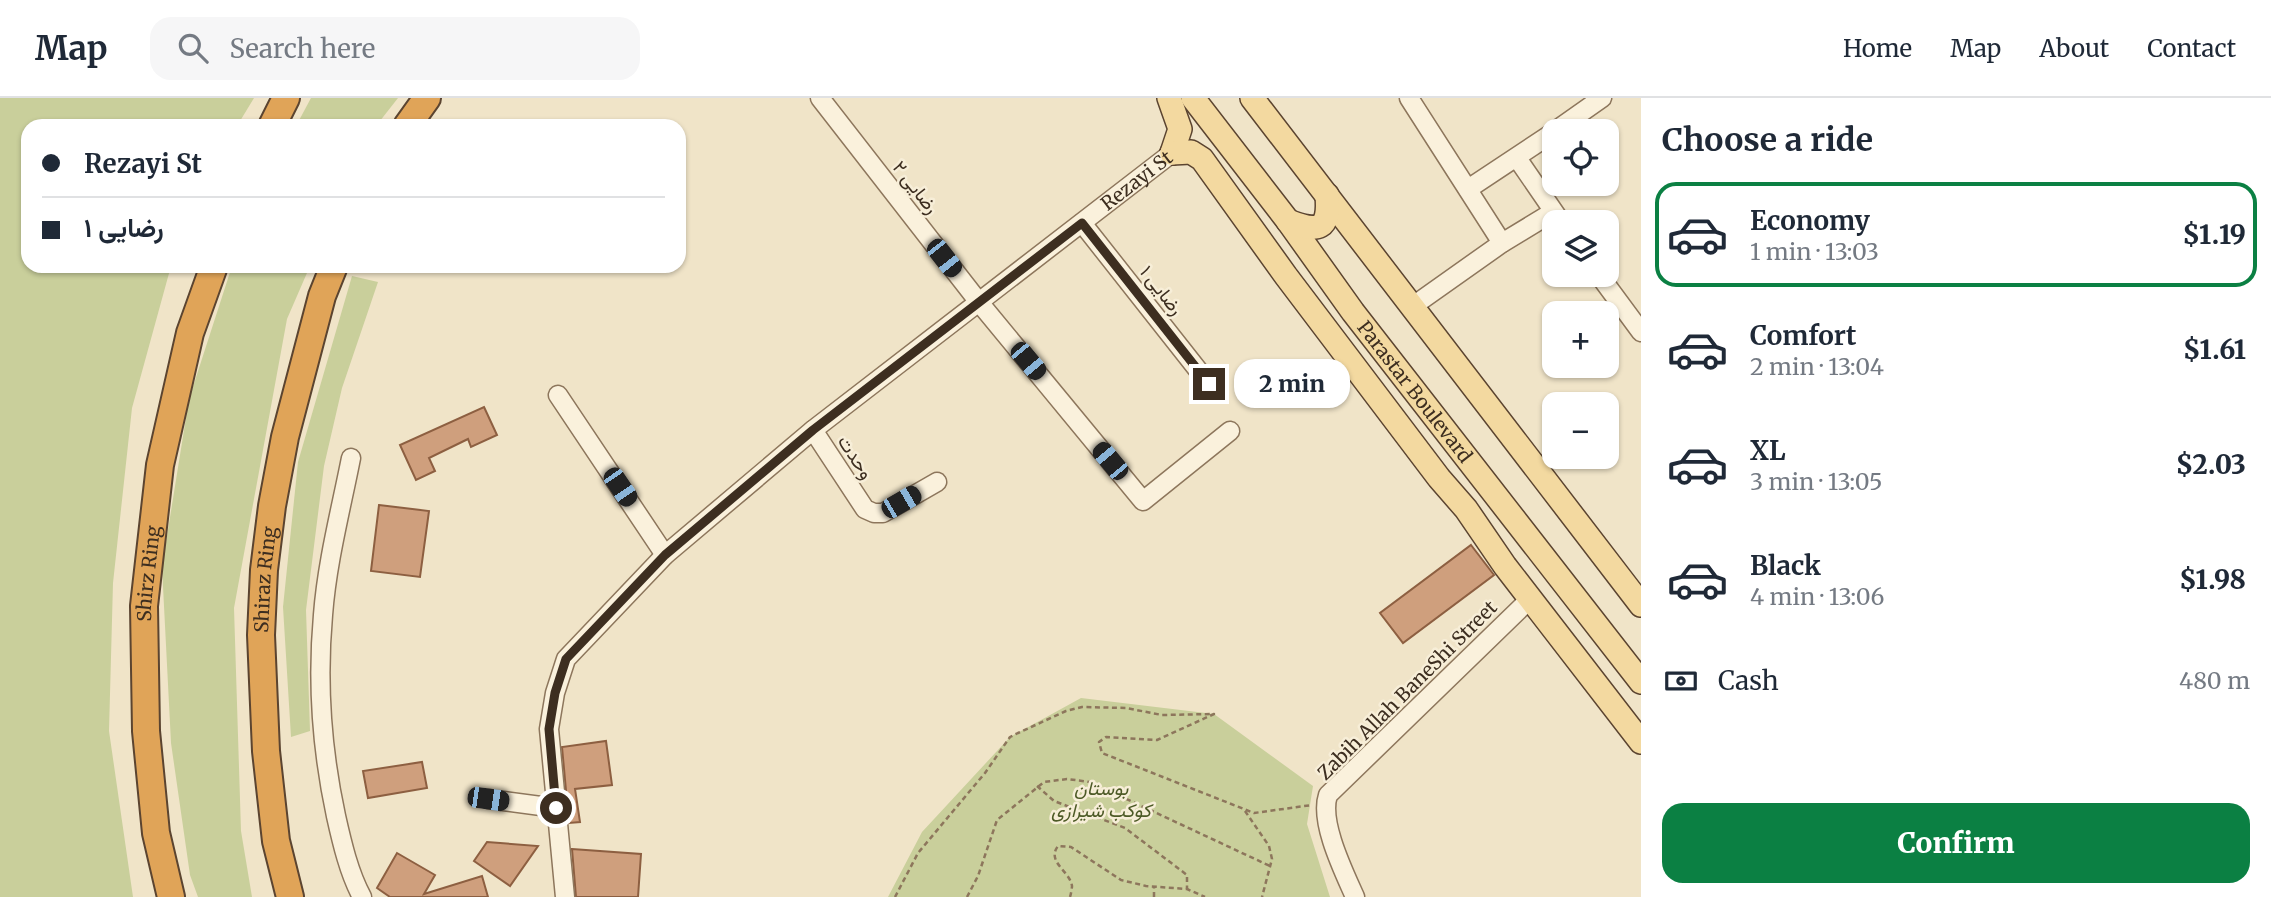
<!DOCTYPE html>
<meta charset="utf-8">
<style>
:root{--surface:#fff;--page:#f6f6f7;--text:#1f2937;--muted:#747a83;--line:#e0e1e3;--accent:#0b8043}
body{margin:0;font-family:Merriweather,Vazirmatn,serif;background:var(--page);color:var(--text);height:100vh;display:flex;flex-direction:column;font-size:26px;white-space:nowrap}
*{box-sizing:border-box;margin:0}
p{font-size:23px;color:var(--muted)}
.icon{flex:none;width:38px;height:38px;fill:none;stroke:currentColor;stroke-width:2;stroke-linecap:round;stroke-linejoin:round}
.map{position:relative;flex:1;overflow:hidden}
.side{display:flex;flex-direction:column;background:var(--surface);width:630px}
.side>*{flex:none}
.hud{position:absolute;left:21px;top:21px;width:665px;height:154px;border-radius:21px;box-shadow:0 2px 5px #0004;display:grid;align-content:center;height:154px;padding:0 21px;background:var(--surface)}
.controls{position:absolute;left:1542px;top:21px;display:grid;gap:14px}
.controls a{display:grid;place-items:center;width:77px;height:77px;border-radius:14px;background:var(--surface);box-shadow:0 2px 5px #0004;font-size:35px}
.end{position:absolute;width:32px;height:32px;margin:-16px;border:9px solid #3d2e20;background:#fff;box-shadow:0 0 0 4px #fff}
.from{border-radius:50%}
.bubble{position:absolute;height:49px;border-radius:21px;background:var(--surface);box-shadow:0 2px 5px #0004;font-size:23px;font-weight:800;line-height:49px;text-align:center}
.car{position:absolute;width:21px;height:42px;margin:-21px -10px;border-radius:9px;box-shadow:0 0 5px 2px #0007;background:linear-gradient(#222 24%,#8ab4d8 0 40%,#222 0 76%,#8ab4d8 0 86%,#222 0)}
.hud b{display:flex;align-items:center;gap:24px;height:66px;font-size:26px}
.hud b+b{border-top:2px solid var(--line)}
.hud i{width:18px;height:18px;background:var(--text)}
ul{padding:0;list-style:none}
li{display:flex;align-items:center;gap:21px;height:105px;margin:0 14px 10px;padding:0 7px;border:4px solid transparent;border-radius:21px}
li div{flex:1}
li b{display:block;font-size:26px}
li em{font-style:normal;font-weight:800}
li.current{border-color:var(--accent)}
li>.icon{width:63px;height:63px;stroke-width:1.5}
h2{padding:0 21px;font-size:32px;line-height:84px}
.pay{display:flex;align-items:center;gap:18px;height:77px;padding:0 21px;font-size:26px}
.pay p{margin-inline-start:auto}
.button{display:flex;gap:14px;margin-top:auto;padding:14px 21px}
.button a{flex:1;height:80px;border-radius:21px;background:var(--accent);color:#fff;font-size:28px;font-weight:800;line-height:80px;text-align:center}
header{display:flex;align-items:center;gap:42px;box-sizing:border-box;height:98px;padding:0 35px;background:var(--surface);border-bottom:2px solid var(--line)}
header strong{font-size:33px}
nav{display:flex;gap:38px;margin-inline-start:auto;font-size:24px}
.search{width:490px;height:63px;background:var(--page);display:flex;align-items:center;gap:18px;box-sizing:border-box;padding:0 24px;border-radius:21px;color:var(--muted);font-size:26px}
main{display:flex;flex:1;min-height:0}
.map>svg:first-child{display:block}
.green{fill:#c9cf9b}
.building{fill:#cf9f7d;stroke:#8d5f41;stroke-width:2}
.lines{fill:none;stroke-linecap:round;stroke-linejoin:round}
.minor-casing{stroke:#8d765c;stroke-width:21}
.major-casing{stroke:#5b4430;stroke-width:26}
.highway-casing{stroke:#5b4430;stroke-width:30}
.path{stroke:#8d765c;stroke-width:2.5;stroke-dasharray:5 3.5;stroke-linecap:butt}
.minor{stroke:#faf1dc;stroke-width:18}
.major{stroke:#f3d9a0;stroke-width:23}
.highway{stroke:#e0a458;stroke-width:26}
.route{stroke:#3d2e20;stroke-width:9}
.labels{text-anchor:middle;stroke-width:5;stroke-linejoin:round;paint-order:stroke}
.street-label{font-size:19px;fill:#3d2e20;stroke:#f7eed8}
.park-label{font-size:19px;font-style:italic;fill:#4d5a26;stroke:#f7eed8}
</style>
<header>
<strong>Map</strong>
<div class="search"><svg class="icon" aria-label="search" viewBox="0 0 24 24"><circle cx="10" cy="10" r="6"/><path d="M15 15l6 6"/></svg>Search here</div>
<nav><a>Home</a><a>Map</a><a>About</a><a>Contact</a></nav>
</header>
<main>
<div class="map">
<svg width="1641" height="799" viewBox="0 0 1641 799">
<rect width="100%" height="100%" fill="#f0e4c8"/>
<g class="green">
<path d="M0 0H254L237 28H28V168H171L132 310 113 485 109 633 133 799H0Z"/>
<path d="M311 0H398L376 28H296Z"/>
<path d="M232 168H310L287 221 234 510 241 733 252 799H198L190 777 171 645 162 469 189 301Z"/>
<path d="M352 178 378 184 342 290 324 368 306 512 310 633 291 639 283 509 298 364Z"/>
<path d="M1081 600 1214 616 1313 688 1307 726 1330 799H888L922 734 1010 639Z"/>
</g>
<g class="building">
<path d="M484 309 497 337 471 349 468 341 429 360 435 373 416 382 400 347Z"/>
<path d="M379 407 429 413 420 479 371 473Z"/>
<path d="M1471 447 1494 477 1403 545 1380 515Z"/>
<path d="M606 643 612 687 575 691 580 724 569 725 562 649Z"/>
<path d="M422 664 427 690 368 700 363 673Z"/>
<path d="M487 744 538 748 510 788 474 763Z"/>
<path d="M572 751 641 756 638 799H576Z"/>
<path d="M397 755 435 777 424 796 482 778 488 799H390L377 790Z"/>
</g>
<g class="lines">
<g class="minor-casing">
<g id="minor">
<path d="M820 0 978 203 1143 403 1230 333"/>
<path d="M1409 0 1502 145"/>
<path d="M1555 33 1602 0"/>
<path d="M1517 60 1561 124"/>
<path d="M1468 91 1554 34"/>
<path d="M1082 125 1209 286"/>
<path d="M1599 177 1641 234"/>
<path d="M1413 208 1502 145 1553 114"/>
<path d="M558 297 665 457"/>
<path d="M813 332 865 411 874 415H883L937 384"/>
<path d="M351 360C341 411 327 464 323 517 317 583 322 653 336 718 342 745 349 775 362 799"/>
<path d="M488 701 556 710"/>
<path id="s1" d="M565 799 549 631 555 595 566 561 665 457 813 332 1172 55"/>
<path d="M1355 799C1344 774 1319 724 1328 697L1530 501"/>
</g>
</g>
<g class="major-casing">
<g id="major">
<path d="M1169 0 1180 31 1172 55"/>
<path id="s2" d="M1193 0 1288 123 1353 214 1641 584"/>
<path d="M1252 0 1641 507"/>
<path d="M1172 55 1191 54 1202 61 1286 178 1439 380 1466 411 1505 468 1641 644"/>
<path d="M1288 123C1319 135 1330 132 1327 97"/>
</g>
</g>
<g class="highway-casing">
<g id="highway">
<path d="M272 28 286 0"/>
<path d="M407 28 427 0"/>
<path id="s3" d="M171 799 156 735 146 633 144 508 160 367 190 235 214 168"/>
<path id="s4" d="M290 799 276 743 266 653 261 537 264 472 272 408 285 339 322 198 334 168"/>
</g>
</g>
<g class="path">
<path d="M1037 688 1054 703 1125 730 1187 777V791"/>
<path d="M1245 713 1269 748 1272 761 1262 799"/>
<path d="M895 799 918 755 985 675 1010 639 1018 635 1066 613 1082 609 1126 610 1162 617 1214 616 1157 642 1106 639 1099 644 1102 655 1254 715 1312 707"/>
<path d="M967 799 978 778 997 722 1044 684 1067 681 1090 684 1270 768"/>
<path d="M1070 799C1071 796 1072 790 1072 788 1070 773 1046 764 1058 748L1071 749 1121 782 1146 788 1187 791 1205 799"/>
<path d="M1154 799V789"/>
</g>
<use href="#minor" class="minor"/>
<use href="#major" class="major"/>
<use href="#highway" class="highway"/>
</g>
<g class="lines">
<path class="route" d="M556 710 549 631 555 595 566 561 665 457 813 332 1082 125 1209 286"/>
</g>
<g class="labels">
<g class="street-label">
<text dy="7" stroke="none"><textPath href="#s1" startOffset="987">Rezayi St</textPath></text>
<text transform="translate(916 89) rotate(52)" y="7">رضایی ۲</text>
<text transform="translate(1162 192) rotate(52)" y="7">رضایی ۱</text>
<text dy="7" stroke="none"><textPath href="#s2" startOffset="368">Parastar Boulevard</textPath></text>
<text transform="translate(856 359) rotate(57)" y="7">وحدت</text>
<text dy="7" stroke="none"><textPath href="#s3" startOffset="326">Shirz Ring</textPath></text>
<text dy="7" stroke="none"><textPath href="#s4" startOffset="320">Shiraz Ring</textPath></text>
<text transform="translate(1407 592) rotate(-45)" y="7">Zabih Allah BaneShi Street</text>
</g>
<g class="park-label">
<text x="1101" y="697">بوستان<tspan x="1101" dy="22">کوکب شیرازی</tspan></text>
</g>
</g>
</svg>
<div class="controls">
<a><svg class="icon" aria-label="locate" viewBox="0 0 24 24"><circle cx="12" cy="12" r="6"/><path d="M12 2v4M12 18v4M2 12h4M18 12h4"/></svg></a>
<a><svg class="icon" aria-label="layers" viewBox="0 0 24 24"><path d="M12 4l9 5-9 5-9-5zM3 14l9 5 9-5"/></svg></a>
<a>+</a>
<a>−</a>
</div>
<i class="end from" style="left:556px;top:710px"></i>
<i class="end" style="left:1209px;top:286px"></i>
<div class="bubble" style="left:1234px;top:261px;width:116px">2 min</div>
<i class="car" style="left:944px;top:160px;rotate:142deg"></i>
<i class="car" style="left:1028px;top:263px;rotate:140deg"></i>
<i class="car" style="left:1110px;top:363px;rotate:320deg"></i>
<i class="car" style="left:620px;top:389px;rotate:146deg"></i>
<i class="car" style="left:901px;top:404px;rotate:60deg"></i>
<i class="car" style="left:488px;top:701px;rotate:98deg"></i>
<div class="hud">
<b><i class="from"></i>Rezayi St</b>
<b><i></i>رضایی ۱</b>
</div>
</div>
<section class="side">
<h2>Choose a ride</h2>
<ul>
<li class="current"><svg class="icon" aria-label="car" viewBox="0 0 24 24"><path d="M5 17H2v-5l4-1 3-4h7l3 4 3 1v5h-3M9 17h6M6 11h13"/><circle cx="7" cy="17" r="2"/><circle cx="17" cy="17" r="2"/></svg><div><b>Economy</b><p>1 min · 13:03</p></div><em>$1.19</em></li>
<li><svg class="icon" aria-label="car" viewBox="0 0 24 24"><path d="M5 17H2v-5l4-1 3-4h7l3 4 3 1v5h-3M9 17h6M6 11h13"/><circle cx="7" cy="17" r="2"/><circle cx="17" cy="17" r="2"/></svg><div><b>Comfort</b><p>2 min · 13:04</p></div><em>$1.61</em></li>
<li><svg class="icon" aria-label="car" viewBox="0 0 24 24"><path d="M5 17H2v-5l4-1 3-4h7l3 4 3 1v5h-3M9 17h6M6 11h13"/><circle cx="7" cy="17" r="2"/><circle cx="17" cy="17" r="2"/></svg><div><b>XL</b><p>3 min · 13:05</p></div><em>$2.03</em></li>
<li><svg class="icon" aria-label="car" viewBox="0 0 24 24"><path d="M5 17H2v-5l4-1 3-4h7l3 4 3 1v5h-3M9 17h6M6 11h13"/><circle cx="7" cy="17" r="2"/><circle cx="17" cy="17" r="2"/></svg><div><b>Black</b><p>4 min · 13:06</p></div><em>$1.98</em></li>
</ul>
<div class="pay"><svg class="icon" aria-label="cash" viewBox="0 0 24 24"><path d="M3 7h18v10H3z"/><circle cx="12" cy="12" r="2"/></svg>Cash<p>480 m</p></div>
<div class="button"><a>Confirm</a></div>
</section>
</main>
